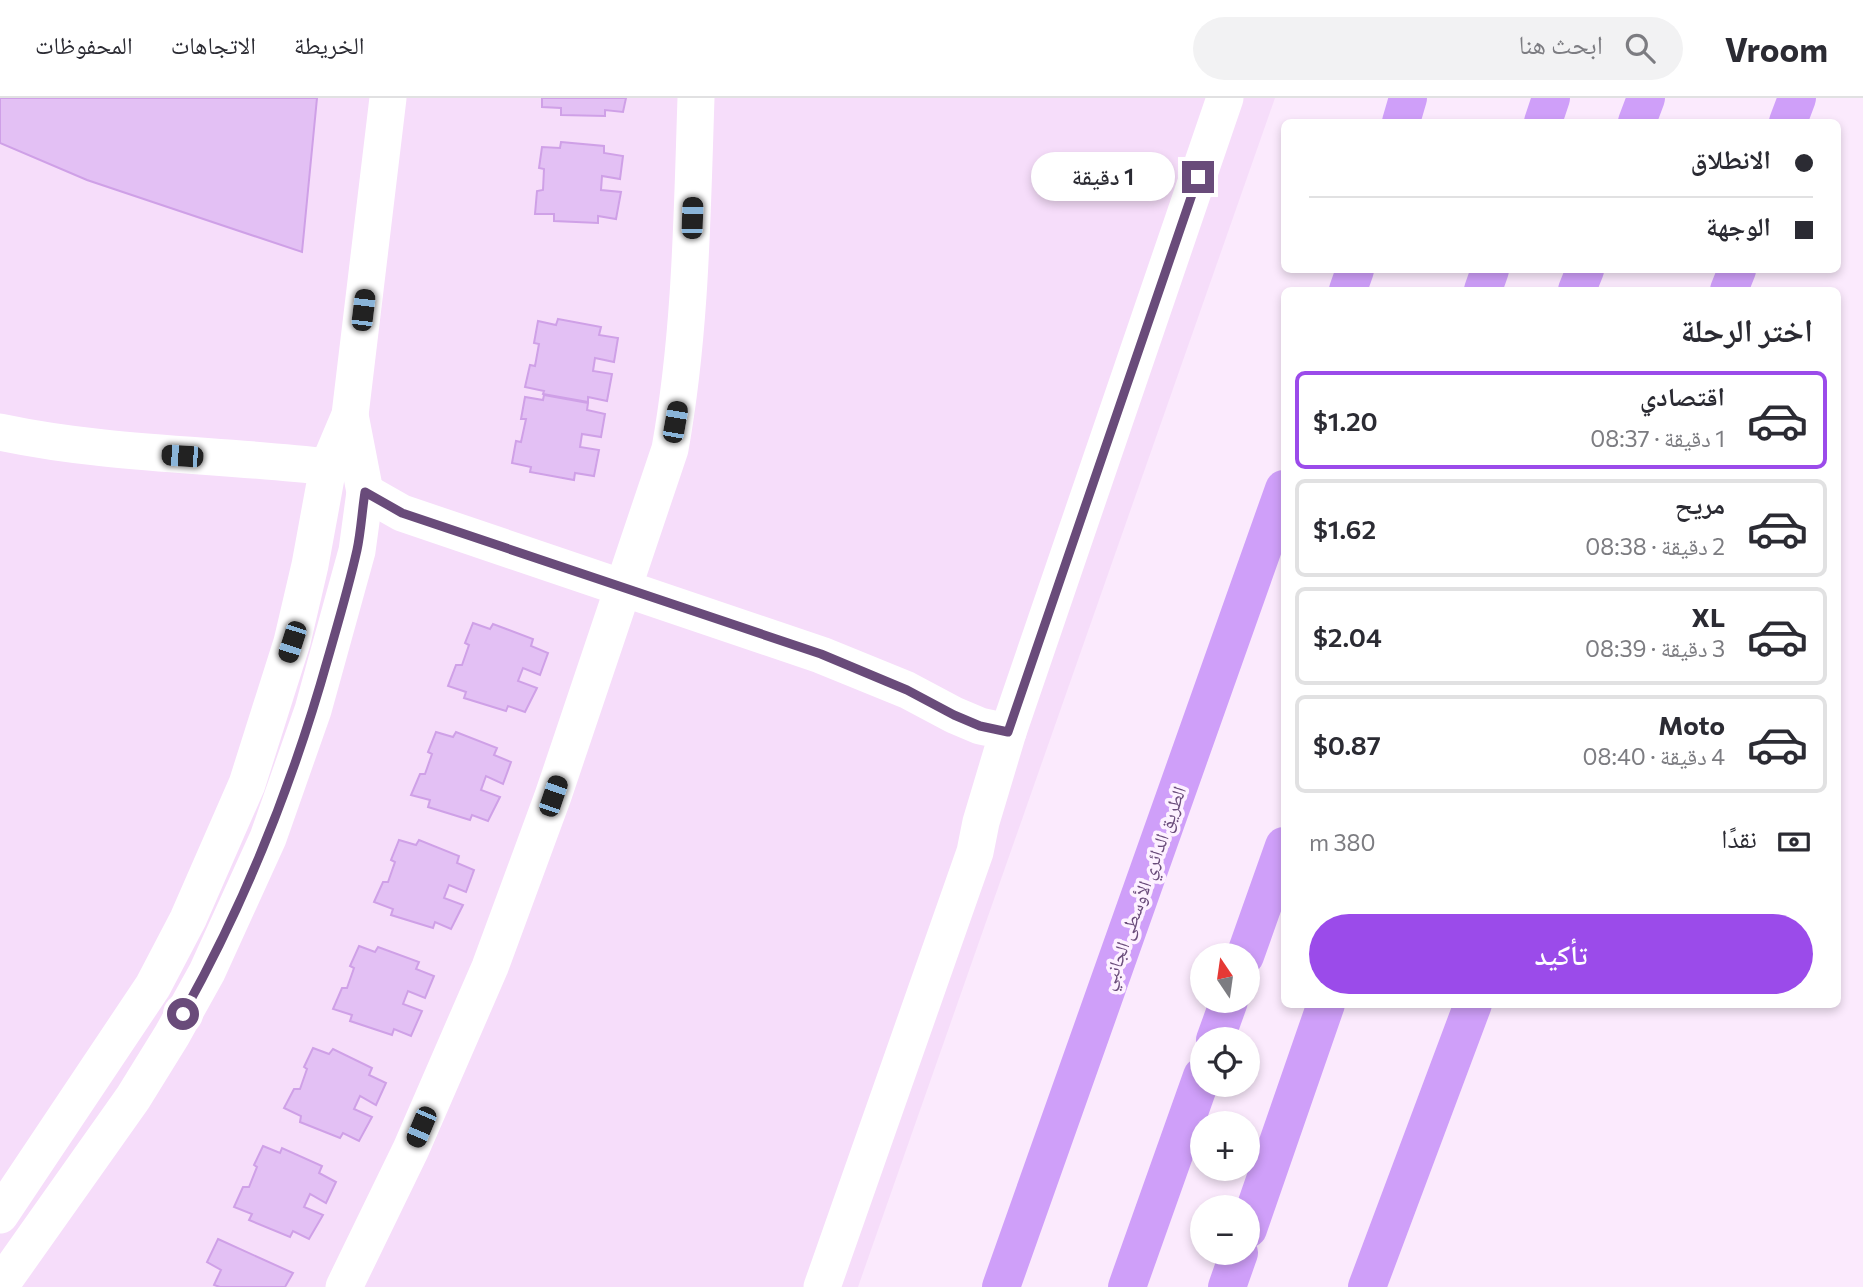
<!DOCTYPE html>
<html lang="ar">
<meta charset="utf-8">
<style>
:root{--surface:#fff;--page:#f2f2f3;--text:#2b2b33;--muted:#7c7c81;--line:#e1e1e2;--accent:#9b4bea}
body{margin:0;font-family:Commissioner,"Noto Naskh Arabic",sans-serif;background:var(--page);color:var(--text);direction:rtl;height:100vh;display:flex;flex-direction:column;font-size:26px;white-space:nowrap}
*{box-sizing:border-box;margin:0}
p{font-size:23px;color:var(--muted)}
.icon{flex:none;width:38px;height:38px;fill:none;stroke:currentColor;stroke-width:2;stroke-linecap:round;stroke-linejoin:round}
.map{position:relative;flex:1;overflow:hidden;direction:ltr}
.drawer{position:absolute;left:1281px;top:189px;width:560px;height:721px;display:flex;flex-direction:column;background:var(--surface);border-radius:10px;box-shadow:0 4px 10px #0003;direction:rtl}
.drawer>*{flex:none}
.top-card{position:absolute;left:1281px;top:21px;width:560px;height:154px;border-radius:10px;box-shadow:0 4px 10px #0003;direction:rtl;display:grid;align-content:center;height:154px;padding:0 28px;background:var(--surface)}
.needle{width:46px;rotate:347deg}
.buttons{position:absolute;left:1190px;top:845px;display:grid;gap:14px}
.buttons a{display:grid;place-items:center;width:70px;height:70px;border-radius:50%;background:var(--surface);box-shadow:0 4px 10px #0003;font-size:35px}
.end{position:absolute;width:32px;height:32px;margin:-16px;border:9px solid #694b7a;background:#fff;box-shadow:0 0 0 4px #fff}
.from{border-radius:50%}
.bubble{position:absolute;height:49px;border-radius:24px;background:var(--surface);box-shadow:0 4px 10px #0003;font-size:23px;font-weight:600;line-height:49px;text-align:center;direction:rtl}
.car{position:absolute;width:21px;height:42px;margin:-21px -10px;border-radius:9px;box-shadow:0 0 5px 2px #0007;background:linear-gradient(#222 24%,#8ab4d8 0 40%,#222 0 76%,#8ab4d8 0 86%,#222 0)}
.top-card b{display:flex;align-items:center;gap:24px;height:66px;font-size:26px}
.top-card b+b{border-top:2px solid var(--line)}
.top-card i{width:18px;height:18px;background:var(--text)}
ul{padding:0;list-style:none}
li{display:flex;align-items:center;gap:21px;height:98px;margin:0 14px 10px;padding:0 14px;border:4px solid var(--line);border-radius:10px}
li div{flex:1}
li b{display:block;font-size:26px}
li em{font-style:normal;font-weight:600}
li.on{border-color:var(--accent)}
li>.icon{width:63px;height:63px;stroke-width:1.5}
h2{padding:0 28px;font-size:32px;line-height:84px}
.pay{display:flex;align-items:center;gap:18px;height:77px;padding:0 28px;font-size:26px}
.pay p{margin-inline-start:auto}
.primary-button{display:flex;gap:14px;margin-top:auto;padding:14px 28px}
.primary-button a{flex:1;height:80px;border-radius:42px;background:var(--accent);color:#fff;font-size:28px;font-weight:600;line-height:80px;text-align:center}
header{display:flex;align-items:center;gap:42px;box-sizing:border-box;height:98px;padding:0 35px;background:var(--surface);border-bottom:2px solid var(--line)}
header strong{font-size:33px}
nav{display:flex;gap:38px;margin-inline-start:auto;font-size:24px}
.search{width:490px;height:63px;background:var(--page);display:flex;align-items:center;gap:18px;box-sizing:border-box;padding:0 24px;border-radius:38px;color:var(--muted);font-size:26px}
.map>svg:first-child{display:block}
.residential{fill:#f6ddfa}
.building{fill:#e3c0f4;stroke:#cfa0e7;stroke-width:2}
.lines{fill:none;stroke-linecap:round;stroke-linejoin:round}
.minor{stroke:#fff;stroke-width:37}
.highway{stroke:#cf9ff9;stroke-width:38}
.route{stroke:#694b7a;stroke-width:9}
.labels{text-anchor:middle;stroke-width:7;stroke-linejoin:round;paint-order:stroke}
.street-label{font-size:19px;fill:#694b7a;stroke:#fdf1ff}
</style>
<header>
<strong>Vroom</strong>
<div class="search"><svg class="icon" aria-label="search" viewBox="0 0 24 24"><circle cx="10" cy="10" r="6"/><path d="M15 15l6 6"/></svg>ابحث هنا</div>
<nav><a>الخريطة</a><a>الاتجاهات</a><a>المحفوظات</a></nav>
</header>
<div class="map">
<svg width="1863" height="1189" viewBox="0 0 1863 1189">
<rect width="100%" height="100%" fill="#fbeafd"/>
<path class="residential" d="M0 0H1275L858 1189H0Z"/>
<g class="building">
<path d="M0 0H317L302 154 87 82 0 45Z"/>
<path d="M542 0H626L623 14 605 12V18L561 17V10L542 9Z"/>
<path d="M561 44 604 48V55L623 58 620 81 602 78 601 92 621 94 616 121 598 118V125L554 123V116H535L537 93 543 92 544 71 539 70 542 49 560 50Z"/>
<path d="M558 221 601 229 599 237 618 240 614 264 595 260 593 273 612 276 607 303 588 299V304L543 296 544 293 525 289 530 267 535 268 539 246 534 245 538 223 556 227Z"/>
<path d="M544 297 588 305 587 312 605 316 601 339 582 336 580 349 599 352 594 378 575 375 574 382 530 374 531 369 512 365 516 343 521 344 526 321H521L525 299 543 302Z"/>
<path d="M473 525 490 531 493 526 533 541 531 548 548 555 540 577 523 570 518 583 537 590 525 614 508 608 506 613 464 600 466 594 448 588 456 567H462L469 547 465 545Z"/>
<path d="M436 634 453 639 456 634 497 650 494 657 511 664 503 686 486 678 481 692 500 699 488 723 472 717 470 722 428 709 430 702 411 697 420 676H425L432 656 428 654Z"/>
<path d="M399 742 416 747 419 742 459 758 457 765 474 772 466 794 449 787 444 800 463 807 451 831 435 824 433 830 391 817 393 811 374 804 383 784H388L395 764 391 762Z"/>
<path d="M359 848 375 854 378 849 419 864 416 871 434 878 425 900 408 893 403 906 422 913 411 938 394 931 392 937 350 923 352 917 333 911 342 890H347L354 870 350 868Z"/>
<path d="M313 950 329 956 333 951 372 970 369 977 386 985 376 1007 360 998 354 1011 372 1019 359 1043 343 1035 340 1040 300 1024 301 1018 284 1010 294 991H300L307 971 304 969Z"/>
<path d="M263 1048 280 1055 282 1050 322 1068 319 1075 336 1084 326 1105 310 1096 304 1109 323 1117 309 1141 293 1133 290 1139 249 1122 252 1116 234 1109 243 1089H249L257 1069 254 1067Z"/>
<path d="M218 1141 293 1175 285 1189H220L214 1187 221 1172 207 1164Z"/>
</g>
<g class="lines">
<g class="minor">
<path d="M0 334C108 357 218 356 328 369"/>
<path d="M365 394 402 415 821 557 907 592 954 617 980 628 1008 634 981 724 975 754 822 1189"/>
<path d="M1008 634 1225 0"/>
<path d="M0 1117 153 888 188 821 247 686 292 544 310 467 328 369 350 317 388 0"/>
<path d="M0 1188 133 1000 172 937 207 874 268 740 313 612 357 453 365 394 350 317"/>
<path d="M344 1189 411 1051 490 869 553 698 670 351C691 234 692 118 696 0"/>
</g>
<g class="highway">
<path d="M1401 24 1408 0"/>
<path d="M1543 24 1551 0"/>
<path d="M1637 24 1646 0"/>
<path d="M1788 24 1797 0"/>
<path d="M1348 192 1355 172"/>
<path d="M1483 192 1490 172"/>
<path d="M1577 192 1585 172"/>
<path d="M1729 192 1737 172"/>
<path d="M1245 858 1284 748"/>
<path d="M1215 942 1229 903"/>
<path d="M1248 1131 1326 906"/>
<path d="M1001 1189 1284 391"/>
<path d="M1127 1189 1202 978"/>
<path d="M1227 1189 1239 1155"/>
<path d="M1367 1189 1473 906"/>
</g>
</g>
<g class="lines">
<path class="route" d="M183 916C246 803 293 685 328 560 338 525 349 488 357 452 361 433 362 413 365 394L402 415 821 556 907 592 954 617 980 628 1008 634 1198 79"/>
</g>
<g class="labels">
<g class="street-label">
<text transform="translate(1143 790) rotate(-70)" y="7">الطريق الدائري الأوسطى الجانبي</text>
</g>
</g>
</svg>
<div class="buttons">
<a><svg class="needle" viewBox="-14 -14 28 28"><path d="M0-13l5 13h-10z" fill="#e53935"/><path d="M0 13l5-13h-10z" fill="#7c7c81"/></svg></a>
<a><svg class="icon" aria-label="locate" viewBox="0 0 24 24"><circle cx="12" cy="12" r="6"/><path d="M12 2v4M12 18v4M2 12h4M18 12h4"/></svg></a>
<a>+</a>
<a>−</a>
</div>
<i class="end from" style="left:183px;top:916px"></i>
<i class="end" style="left:1198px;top:79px"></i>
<div class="bubble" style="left:1031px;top:54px;width:144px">1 دقيقة</div>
<i class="car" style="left:692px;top:120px;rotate:2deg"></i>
<i class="car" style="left:363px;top:212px;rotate:7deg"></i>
<i class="car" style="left:675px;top:324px;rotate:10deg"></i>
<i class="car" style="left:182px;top:358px;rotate:274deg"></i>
<i class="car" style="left:292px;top:544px;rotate:198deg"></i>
<i class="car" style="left:553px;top:698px;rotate:19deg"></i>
<i class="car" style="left:421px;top:1029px;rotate:203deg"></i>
<div class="top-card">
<b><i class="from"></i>الانطلاق</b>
<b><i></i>الوجهة</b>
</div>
<section class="drawer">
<h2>اختر الرحلة</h2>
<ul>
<li class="on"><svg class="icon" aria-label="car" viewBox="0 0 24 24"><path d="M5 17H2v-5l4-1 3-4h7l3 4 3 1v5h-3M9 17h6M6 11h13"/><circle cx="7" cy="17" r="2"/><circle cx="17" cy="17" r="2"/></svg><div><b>اقتصادي</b><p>1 دقيقة · 08:37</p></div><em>$1.20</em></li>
<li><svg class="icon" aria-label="car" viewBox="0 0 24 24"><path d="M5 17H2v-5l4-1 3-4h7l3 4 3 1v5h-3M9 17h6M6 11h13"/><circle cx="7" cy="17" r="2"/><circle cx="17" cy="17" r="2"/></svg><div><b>مريح</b><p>2 دقيقة · 08:38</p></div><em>$1.62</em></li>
<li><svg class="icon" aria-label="car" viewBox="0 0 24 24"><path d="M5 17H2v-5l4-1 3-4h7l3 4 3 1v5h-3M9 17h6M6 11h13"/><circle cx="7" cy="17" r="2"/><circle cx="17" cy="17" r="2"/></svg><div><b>XL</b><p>3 دقيقة · 08:39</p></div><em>$2.04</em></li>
<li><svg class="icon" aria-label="car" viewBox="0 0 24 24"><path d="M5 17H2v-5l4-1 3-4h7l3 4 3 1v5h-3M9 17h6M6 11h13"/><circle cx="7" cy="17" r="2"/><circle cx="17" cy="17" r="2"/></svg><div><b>Moto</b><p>4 دقيقة · 08:40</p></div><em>$0.87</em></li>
</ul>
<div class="pay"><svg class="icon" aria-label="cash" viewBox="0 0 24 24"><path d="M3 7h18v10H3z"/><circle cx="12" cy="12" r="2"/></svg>نقدًا<p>380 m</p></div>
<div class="primary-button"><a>تأكيد</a></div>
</section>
</div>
